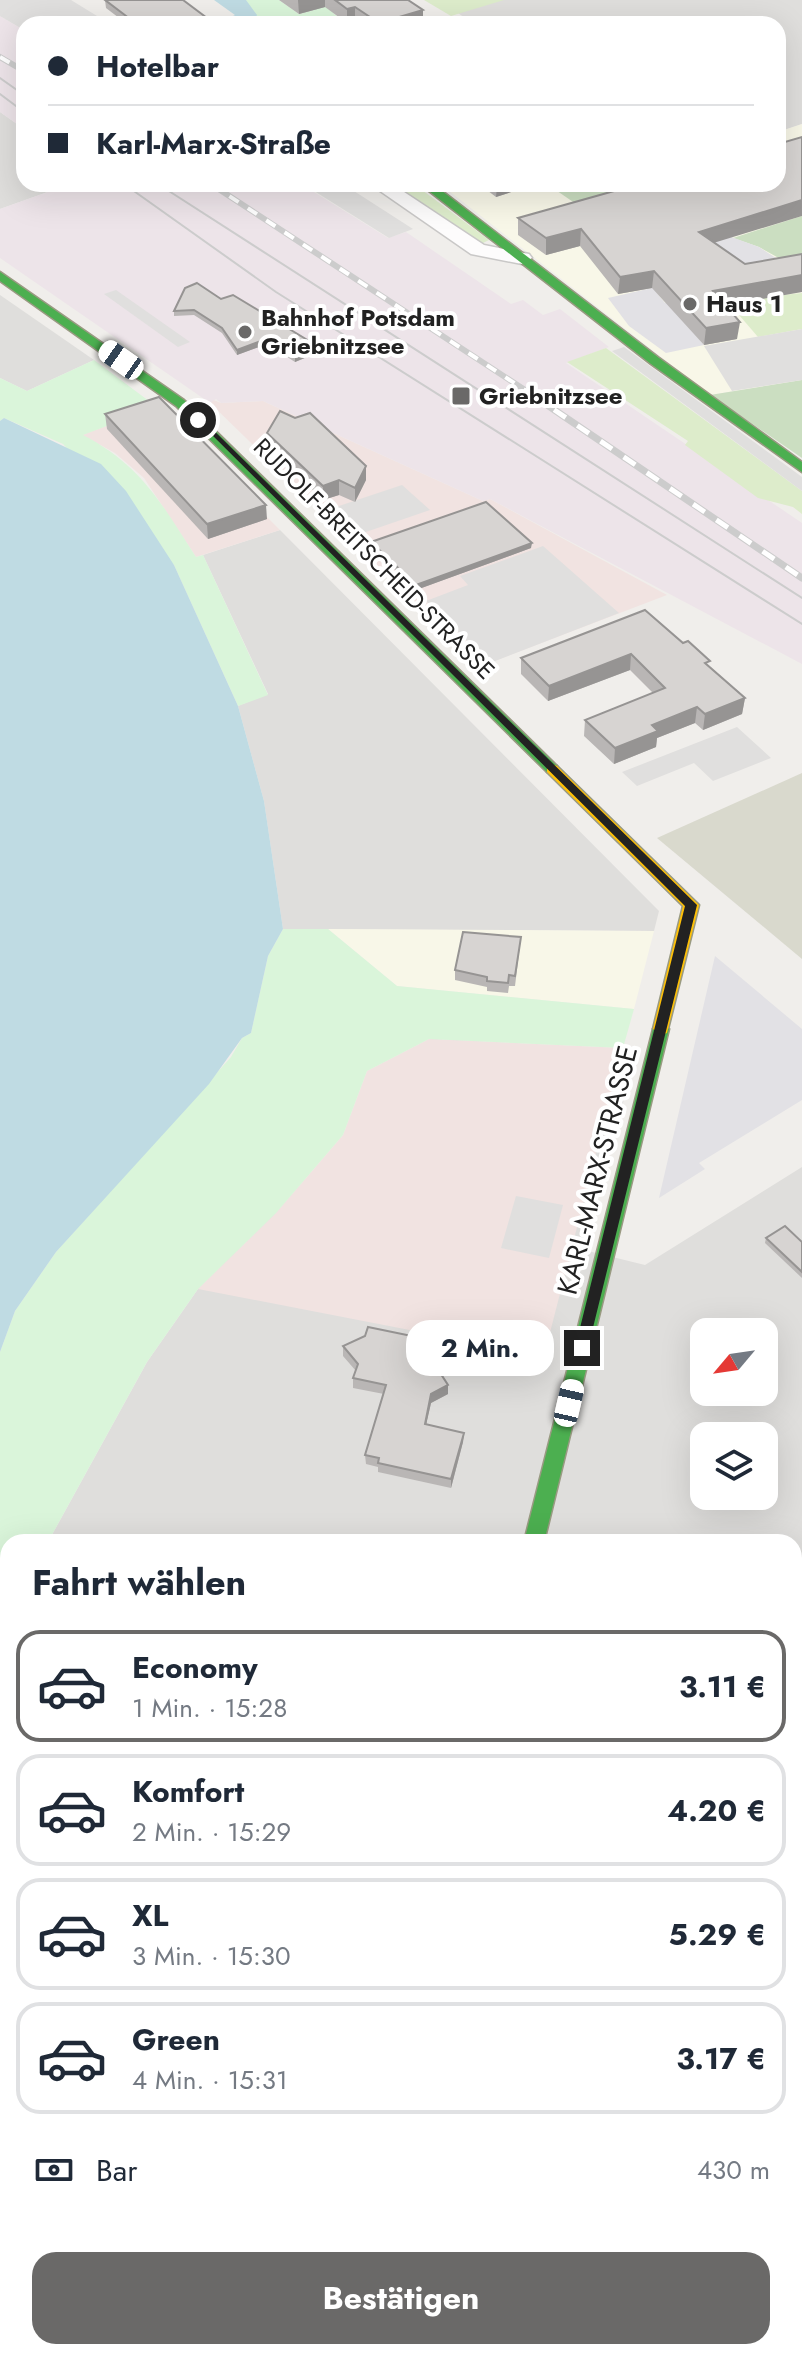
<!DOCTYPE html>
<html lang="de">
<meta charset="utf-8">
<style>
:root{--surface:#fff;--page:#f2f2f3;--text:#1f2937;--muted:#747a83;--line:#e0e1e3;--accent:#6a6968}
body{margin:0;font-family:Jost,sans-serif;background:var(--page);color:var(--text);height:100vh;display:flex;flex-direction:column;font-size:30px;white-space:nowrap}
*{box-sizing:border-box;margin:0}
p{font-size:26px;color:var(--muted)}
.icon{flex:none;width:44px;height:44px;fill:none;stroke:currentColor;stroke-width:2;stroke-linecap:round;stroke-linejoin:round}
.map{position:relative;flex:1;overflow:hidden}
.drawer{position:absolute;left:0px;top:1534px;width:802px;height:826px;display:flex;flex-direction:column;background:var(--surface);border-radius:24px 24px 0 0;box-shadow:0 8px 32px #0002}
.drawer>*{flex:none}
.hud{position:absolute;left:16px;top:16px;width:770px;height:176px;border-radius:24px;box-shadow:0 8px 32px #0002;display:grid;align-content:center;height:176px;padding:0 32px;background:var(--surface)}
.needle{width:52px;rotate:241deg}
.controls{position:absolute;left:690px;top:1318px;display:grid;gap:16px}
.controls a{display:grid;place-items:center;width:88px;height:88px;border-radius:16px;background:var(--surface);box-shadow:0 8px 32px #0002;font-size:40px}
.end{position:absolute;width:36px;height:36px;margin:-18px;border:10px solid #222;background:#fff;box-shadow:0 0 0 4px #fff}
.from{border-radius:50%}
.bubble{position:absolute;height:56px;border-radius:24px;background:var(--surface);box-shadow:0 8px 32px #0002;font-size:26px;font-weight:700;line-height:56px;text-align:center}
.car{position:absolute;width:24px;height:48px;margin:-24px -12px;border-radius:10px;box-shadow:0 0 6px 2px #0007;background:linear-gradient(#fff 24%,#345 0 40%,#fff 0 76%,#345 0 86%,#fff 0)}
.hud b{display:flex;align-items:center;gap:28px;height:76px;font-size:30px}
.hud b+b{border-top:2px solid var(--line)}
.hud i{width:20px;height:20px;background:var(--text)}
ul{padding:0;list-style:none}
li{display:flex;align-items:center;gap:24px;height:112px;margin:0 16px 12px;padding:0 16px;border:4px solid var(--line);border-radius:24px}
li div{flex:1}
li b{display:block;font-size:30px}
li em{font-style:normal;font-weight:700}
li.selected{border-color:var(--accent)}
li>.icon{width:72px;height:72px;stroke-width:1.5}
h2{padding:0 32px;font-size:36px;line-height:96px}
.pay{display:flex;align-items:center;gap:20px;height:88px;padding:0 32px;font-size:30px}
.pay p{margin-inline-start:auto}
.primary-button{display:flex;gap:16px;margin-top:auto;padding:16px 32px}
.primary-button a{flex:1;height:92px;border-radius:24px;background:var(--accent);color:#fff;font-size:32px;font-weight:700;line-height:92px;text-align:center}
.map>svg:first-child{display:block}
.residential{fill:#dfdedc;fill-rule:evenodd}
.commercial{fill:#f1e3e1}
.industrial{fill:#ede4e9}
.education{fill:#f8f7e8}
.construction{fill:#d9d9cd}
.grass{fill:#ddeccb}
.forest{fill:#cbdec1}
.park{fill:#daf5da}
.parking{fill:#e0dfde}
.plaza{fill:#e2e1e5}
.water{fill:#bfdbe3}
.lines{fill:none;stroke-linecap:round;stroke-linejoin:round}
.street-casing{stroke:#c9c8c7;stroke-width:3}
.fast-casing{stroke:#999a82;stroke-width:3}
.slow-casing{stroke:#999a82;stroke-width:3}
.street{fill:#fdfcfc;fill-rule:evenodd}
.fast{fill:#4caf50;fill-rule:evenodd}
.slow{fill:#ffc107;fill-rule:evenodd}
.tram{stroke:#ccc;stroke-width:2}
.rail-far1-casing{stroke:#ccc;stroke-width:6}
.rail-casing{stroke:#ccc;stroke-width:7}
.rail-far1{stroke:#fff;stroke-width:4;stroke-dasharray:11;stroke-linecap:butt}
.rail{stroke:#fff;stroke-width:5;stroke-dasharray:14;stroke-linecap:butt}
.wall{fill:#b9b6b5}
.shaded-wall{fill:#969493}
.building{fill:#d7d4d2;stroke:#969493;stroke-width:2}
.route{fill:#222}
.poi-dot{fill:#6a6968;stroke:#fff;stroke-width:3}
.labels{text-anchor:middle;stroke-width:8;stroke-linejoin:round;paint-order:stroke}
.far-poi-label{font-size:24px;font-weight:bold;fill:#222;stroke:#fff;text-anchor:start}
.far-street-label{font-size:24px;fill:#222;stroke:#fff}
.street-label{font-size:28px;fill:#222;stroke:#fff}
</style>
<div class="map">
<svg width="802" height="2359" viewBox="0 0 802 2359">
<rect width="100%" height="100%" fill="#f0eeeb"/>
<g class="residential">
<path d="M439 0H802V124L778 132V24H474Z"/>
<path d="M0 112 24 129V184H70L0 209Z"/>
<path d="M0 295 94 360 27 391 0 378Z"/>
<path d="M280 530 659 911 654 931 283 929 264 801 238 706 268 694 203 555Z"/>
<path d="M429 1039 637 1050 584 1250 645 1265 802 1167V2359H0V1634L8 1619V2352H794V1542H48L147 1362 198 1289 276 1213ZM704 1332H764V1392H704ZM704 1436H764V1496H704Z"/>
</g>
<g class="commercial">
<path d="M211 399 221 403 263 401 483 501 490 499 667 595 481 666 210 403Z"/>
<path d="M157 407 280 530 196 557 144 478 115 453 82 435Z"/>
<path d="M429 1039 623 1048 544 1356 198 1289 276 1213 343 1135 367 1071Z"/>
</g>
<g class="industrial">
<path d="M0 16 24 30V129L0 112Z"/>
<path d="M70 184H301L388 238 406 232 511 304 523 300 543 315 560 309 609 347 566 363 802 523V664L490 499 483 501 263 401 221 403 216 399 210 403 0 258V209Z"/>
</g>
<g class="education">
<path d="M802 124V380L710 395 440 184H778V132Z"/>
<path d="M328 929 654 931 634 1009 397 986Z"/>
<path d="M794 1691 802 1693V1893L794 1898Z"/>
</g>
<path class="construction" d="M802 773V959L657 838Z"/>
<g class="grass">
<path d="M424 0H504L451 16Z"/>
<path d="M414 184 489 240 481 244 395 190Z"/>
<path d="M802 293V329L758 337 727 301Z"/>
<path d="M606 348 802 491V514L793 507 758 498 685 445 688 441 567 362Z"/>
</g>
<g class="forest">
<path d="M547 184H632V186L579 206Z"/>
<path d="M802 216V271L759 247 733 238Z"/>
<path d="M802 380V458L710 395Z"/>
</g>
<g class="park">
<path d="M246 0H279L299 14 331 5 334 14 347 23 355 21 360 24H246L255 19Z"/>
<path d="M94 360 157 407 83 435C141 465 162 504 196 557L203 555 268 695 238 706 174 565 63 444 4 418 0 421V378L27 391Z"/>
<path d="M283 929H328L397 986 634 1009 623 1048 429 1039 367 1071 343 1135 276 1213 198 1289 147 1362 48 1542H8V1619L0 1634V1352L15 1311 56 1252 231 1057 242 1038 251 1033 268 956Z"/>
</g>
<g class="parking">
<path d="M0 0H71L110 24H24V30L0 16Z"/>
<path d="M343 184 413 229 389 238 311 189Z"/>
<path d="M116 290 190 342 178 347 104 294Z"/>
<path d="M802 329V380L732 391 704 346Z"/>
<path d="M624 347 802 477V491L612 351Z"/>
<path d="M402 485 430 510 363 533 336 507Z"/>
<path d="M543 546 619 613 490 663 426 601 468 585 460 576Z"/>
<path d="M737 727 771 758 713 781 694 763 637 786 622 772Z"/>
<path d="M516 1196 563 1205 549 1258 501 1248Z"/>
</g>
<g class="plaza">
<path d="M704 232 726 235 759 247 779 260 741 281Z"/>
<path d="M656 287V292L665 303H669L704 345 666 353 629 326 608 298Z"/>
<path d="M715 956 802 1029V1100L699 1163 705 1169 659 1198Z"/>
</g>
<g class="water">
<path d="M214 0H246L257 15 255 19 241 24 231 17 235 15Z"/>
<path d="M4 418 101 464 126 491 174 565 238 706 264 801 283 929 268 956 251 1033 242 1038 209 1084 56 1252 15 1311 0 1352V421Z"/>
</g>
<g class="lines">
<g class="street-casing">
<g id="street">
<path d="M370 184H392L484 245 529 254 532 258 522 264 471 254Z"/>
<path d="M8 2226V2277L0 2280V2229Z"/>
</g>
</g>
<g class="fast-casing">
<g id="fast">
<path d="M420 184H433L659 358 802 462V472L651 364Z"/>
<path d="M0 272 184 400 557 766V772H547L176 406 0 281Z"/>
<path d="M661 1023 669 1029 544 1542H524L653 1029Z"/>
</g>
</g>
<g class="slow-casing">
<g id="slow">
<path d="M552 764 557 766 699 905 667 1033 661 1035 653 1029 683 906 547 772V766Z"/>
<path d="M323 2352H349L348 2359H322Z"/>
</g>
</g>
<use href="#street" class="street"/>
<use href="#fast" class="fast"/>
<use href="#slow" class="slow"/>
<g class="tram">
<path d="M0 78 24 95"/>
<path d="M0 94 24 112"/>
<path d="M124 184 276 292 802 624"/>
<path d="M158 184 802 598"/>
</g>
<g class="rail-far1-casing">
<g id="rail-far1">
<path d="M0 57 24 71"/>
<path d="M211 184 534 396"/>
</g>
</g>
<g class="rail-casing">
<path id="rail" d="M531 394 802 578"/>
</g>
<use href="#rail-far1" class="rail-far1"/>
<use href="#rail" class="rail"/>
</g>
<g class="wall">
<path d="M105 0 215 24H127L106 8Z"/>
<path d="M279 0H408L423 24H360L355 21 347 23 325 7 299 14Z"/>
<path d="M479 184H530V186L496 197Z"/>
<path d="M518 218 715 243 725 305 737 339 704 345 652 288 618 294 580 246 546 255 518 235Z"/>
<path d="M221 299 319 347V352L295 362 267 344 237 355 222 333 194 315 174 316V311Z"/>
<path d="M105 414 267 519 208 539 107 429Z"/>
<path d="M267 433 366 466V480L355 502 339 495 323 500 268 447Z"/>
<path d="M371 542 531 548 416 590 371 547Z"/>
<path d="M645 610 745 698 742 714 703 730 695 723 657 738 656 747 614 764 584 736 585 720 653 693 630 670 548 701 521 674V658Z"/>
<path d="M521 937 515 986H509L508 993 487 991V987L455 980V970Z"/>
<path d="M766 1238 802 1242V1278L765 1243Z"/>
<path d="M343 1346 441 1351 438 1370 448 1394 431 1403 426 1425 464 1433 463 1442 451 1488 378 1472V1467L366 1464 365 1455 384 1394 353 1388V1378L356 1371 343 1356Z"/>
<path d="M0 1868 8 1870V1921L7 1923H8V2030L0 2028Z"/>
</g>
<g class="shaded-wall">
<path d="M298 0H325V7L299 14Z"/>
<path d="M355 7V21L347 23V9Z"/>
<path d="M423 10V24H379V23Z"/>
<path d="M149 18V24H134V22Z"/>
<path d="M507 184H530V186L496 197 497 187Z"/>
<path d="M802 200V216L697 248 699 232Z"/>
<path d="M581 229 580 246 546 255V238Z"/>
<path d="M654 271 652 288 618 294 620 277Z"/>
<path d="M802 275V292L711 308 713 291Z"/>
<path d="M740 322 737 339 704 345 706 328Z"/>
<path d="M266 339 267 344 237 355V350Z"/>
<path d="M319 347V352L295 362V357Z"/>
<path d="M366 466V480L355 502V488Z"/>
<path d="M339 480V495L323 500V486Z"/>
<path d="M266 505 267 519 208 539 207 524Z"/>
<path d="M532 543 531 548 416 590V585Z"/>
<path d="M631 654 630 670 548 701 549 686Z"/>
<path d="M745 698 742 714 703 730 705 714Z"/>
<path d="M697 707 695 723 657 738 656 747 614 764 615 748 652 725Z"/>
<path d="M448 1385V1394L431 1403 424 1434 425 1424 431 1394Z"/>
<path d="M464 1433 463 1442 451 1488V1479Z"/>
<path d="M8 1907V1921L2 1935 0 1925Z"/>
</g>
<g class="building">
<path d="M105 0H183L215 24H157L149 18 134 22Z"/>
<path d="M335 0H408L423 10 379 23 355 7 347 9Z"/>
<path d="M802 137V200L699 232 745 264 802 254V275L713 291 740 322 706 328 654 271 620 277 581 229 546 238 518 218 639 184H778V144Z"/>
<path d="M492 184H507L497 187Z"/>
<path d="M197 283 221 299 233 295 319 347 295 357 266 339 237 350 222 328 194 310 174 311 185 288Z"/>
<path d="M159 397 266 505 207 524 105 414Z"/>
<path d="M280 411 295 418 310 413 366 466 355 488 339 480 323 486 267 433Z"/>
<path d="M486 502 532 543 416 585 371 542Z"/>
<path d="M645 610 683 643 688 641 710 661 705 663 745 698 705 714 697 707 652 725 658 731 615 748 585 720 665 688 631 654 549 686 521 658Z"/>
<path d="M463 932 521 937 515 976 509 975 508 983 487 981V977L455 970Z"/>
<path d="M785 1226 802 1242V1272L766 1238Z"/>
<path d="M368 1327 441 1342 437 1368 448 1385 431 1394 425 1424 464 1433 451 1479 378 1463 379 1458 365 1455 386 1385 353 1378 358 1364 343 1346 365 1336Z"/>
<path d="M794 1728 802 1730V1751L796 1786H794Z"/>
<path d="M0 1868 8 1870V1907L0 1925Z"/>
<path d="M8 1923V2024L0 2022V1927Z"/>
<path d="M87 2352H187L185 2359H171L159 2355 158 2359H84Z"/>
</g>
<path class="route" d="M195 418H201L697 905 587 1352H577L575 1348 685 906Z"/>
<g class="poi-dot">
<circle cx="690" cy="304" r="8"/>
<circle cx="245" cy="332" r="8"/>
<rect x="451" y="386" width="20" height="20" rx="4"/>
</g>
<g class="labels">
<g class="far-poi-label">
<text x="706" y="312">Haus 1</text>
<text x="261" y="326">Bahnhof Potsdam<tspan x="261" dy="28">Griebnitzsee</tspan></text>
<text x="479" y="404">Griebnitzsee</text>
</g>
<g class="far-street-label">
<text transform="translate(374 559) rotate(45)" y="8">RUDOLF-BREITSCHEID-STRASSE</text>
</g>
<g class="street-label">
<text transform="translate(597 1170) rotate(-76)" y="10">KARL-MARX-STRASSE</text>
</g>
</g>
</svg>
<div class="controls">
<a><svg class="needle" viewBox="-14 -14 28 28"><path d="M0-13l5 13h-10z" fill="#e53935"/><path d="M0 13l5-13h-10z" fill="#747a83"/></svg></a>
<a><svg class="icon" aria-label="layers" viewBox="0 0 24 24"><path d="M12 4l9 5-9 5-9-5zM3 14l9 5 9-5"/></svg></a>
</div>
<i class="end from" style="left:198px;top:420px"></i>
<i class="end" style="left:582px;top:1348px"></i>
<div class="bubble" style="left:406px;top:1320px;width:148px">2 Min.</div>
<i class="car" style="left:121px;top:360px;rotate:305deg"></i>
<i class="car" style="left:569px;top:1403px;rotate:13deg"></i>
<div class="hud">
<b><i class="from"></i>Hotelbar</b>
<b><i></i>Karl-Marx-Straße</b>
</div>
<section class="drawer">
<h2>Fahrt wählen</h2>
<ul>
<li class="selected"><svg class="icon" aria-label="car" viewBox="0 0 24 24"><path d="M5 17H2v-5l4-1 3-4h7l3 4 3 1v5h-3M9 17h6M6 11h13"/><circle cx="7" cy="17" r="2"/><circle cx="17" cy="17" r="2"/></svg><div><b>Economy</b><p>1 Min. · 15:28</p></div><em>3.11 €</em></li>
<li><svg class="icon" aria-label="car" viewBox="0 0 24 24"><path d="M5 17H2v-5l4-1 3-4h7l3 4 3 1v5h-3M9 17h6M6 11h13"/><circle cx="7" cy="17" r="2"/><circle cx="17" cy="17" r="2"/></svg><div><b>Komfort</b><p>2 Min. · 15:29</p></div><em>4.20 €</em></li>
<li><svg class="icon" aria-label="car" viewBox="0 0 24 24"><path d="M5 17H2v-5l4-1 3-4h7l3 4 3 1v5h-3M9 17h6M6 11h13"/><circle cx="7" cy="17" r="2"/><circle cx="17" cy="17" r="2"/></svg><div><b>XL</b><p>3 Min. · 15:30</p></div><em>5.29 €</em></li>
<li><svg class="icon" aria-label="car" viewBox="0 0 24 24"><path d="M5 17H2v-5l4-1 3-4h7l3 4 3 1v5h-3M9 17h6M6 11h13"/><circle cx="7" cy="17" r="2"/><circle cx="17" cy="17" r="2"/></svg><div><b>Green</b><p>4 Min. · 15:31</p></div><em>3.17 €</em></li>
</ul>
<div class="pay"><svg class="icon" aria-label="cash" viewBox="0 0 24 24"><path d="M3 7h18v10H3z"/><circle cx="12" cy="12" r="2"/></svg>Bar<p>430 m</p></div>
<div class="primary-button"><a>Bestätigen</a></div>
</section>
</div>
